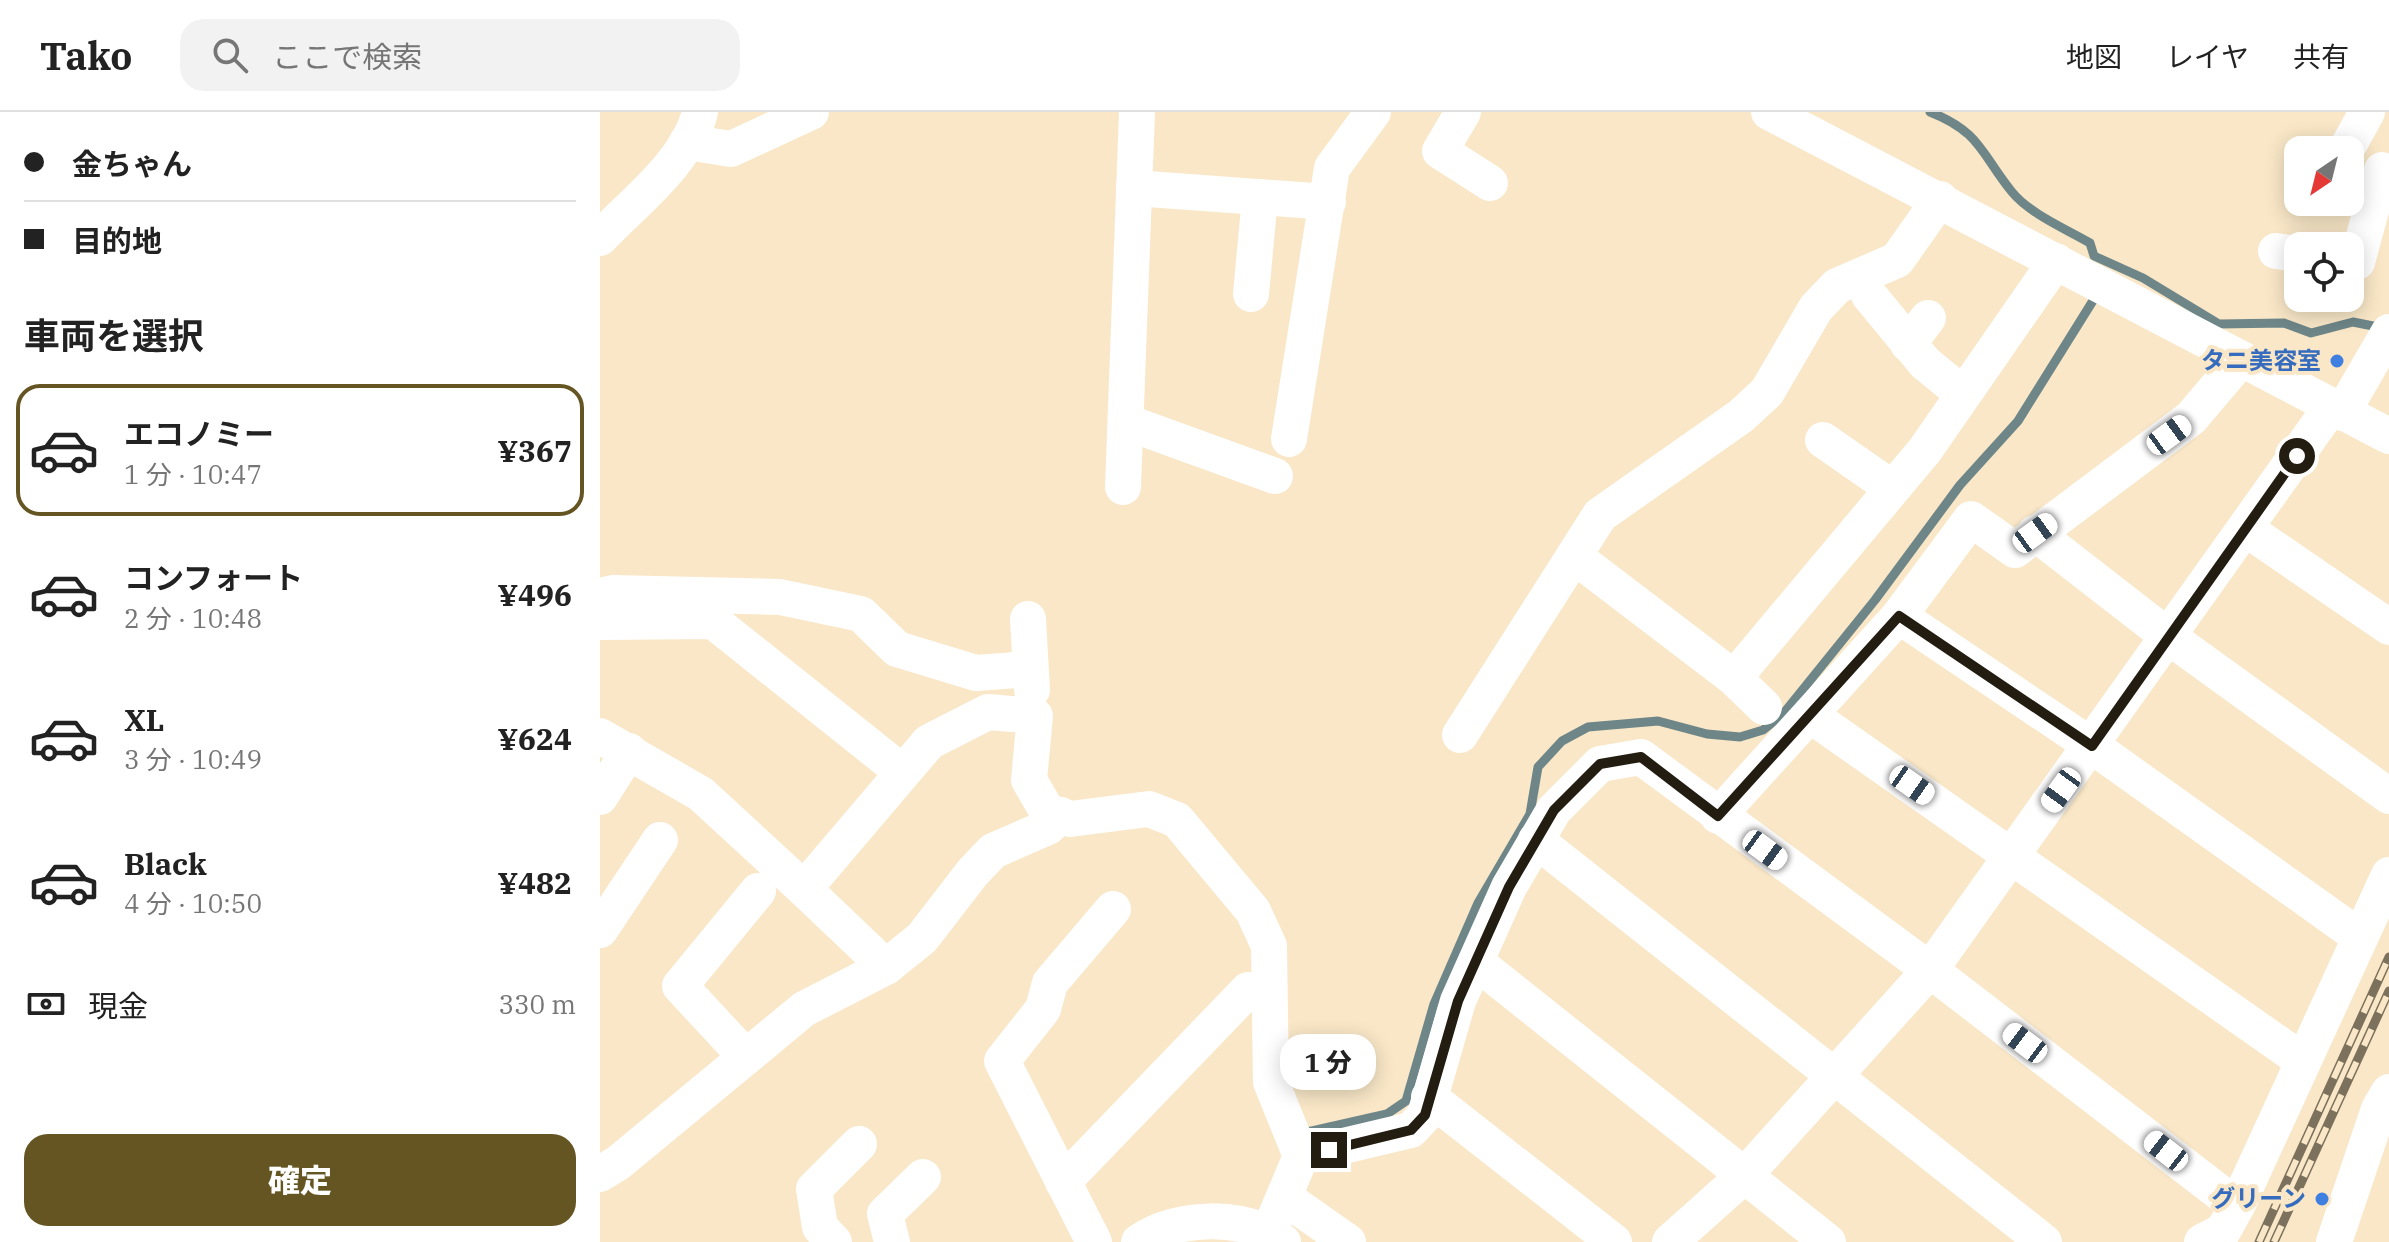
<!DOCTYPE html>
<html lang="ja">
<meta charset="utf-8">
<style>
:root{--surface:#fff;--page:#f2f2f2;--text:#222;--muted:#767676;--line:#e0e0e0;--accent:#655522}
body{margin:0;font-family:"IBM Plex Serif","Noto Sans JP",serif;background:var(--page);color:var(--text);height:100vh;display:flex;flex-direction:column;font-size:30px;white-space:nowrap}
*{box-sizing:border-box;margin:0}
p{font-size:26px;color:var(--muted)}
.icon{flex:none;width:44px;height:44px;fill:none;stroke:currentColor;stroke-width:2;stroke-linecap:round;stroke-linejoin:round}
.map{position:relative;flex:1;overflow:hidden}
.details{display:flex;flex-direction:column;background:var(--surface);width:600px}
.details>*{flex:none}
.banner{display:grid;align-content:center;height:176px;padding:0 24px;background:var(--surface)}
.needle{width:52px;rotate:215deg}
.tools{position:absolute;left:1684px;top:24px;display:grid;gap:16px}
.tools a{display:grid;place-items:center;width:80px;height:80px;border-radius:16px;background:var(--surface);box-shadow:0 4px 20px #0003;font-size:40px}
.end{position:absolute;width:36px;height:36px;margin:-18px;border:10px solid #231c10;background:#fff;box-shadow:0 0 0 4px #fff}
.from{border-radius:50%}
.bubble{position:absolute;height:56px;border-radius:24px;background:var(--surface);box-shadow:0 4px 20px #0003;font-size:26px;font-weight:800;line-height:56px;text-align:center}
.car{position:absolute;width:24px;height:48px;margin:-24px -12px;border-radius:10px;box-shadow:0 0 6px 2px #0007;background:linear-gradient(#fff 24%,#345 0 40%,#fff 0 76%,#345 0 86%,#fff 0)}
.banner b{display:flex;align-items:center;gap:28px;height:76px;font-size:30px}
.banner b+b{border-top:2px solid var(--line)}
.banner i{width:20px;height:20px;background:var(--text)}
ul{padding:0;list-style:none}
li{display:flex;align-items:center;gap:24px;height:132px;margin:0 16px 12px;padding:0 8px;border:4px solid transparent;border-radius:24px}
li div{flex:1}
li b{display:block;font-size:30px}
li em{font-style:normal;font-weight:800}
li.on{border-color:var(--accent)}
li>.icon{width:72px;height:72px;stroke-width:1.5}
h2{padding:0 24px;font-size:36px;line-height:96px}
.pay{display:flex;align-items:center;gap:20px;height:88px;padding:0 24px;font-size:30px}
.pay p{margin-inline-start:auto}
.action{display:flex;gap:16px;margin-top:auto;padding:16px 24px}
.action a{flex:1;height:92px;border-radius:24px;background:var(--accent);color:#fff;font-size:32px;font-weight:800;line-height:92px;text-align:center}
header{display:flex;align-items:center;gap:48px;box-sizing:border-box;height:112px;padding:0 40px;background:var(--surface);border-bottom:2px solid var(--line)}
header strong{font-size:38px}
nav{display:flex;gap:44px;margin-inline-start:auto;font-size:28px}
.search{width:560px;height:72px;background:var(--page);display:flex;align-items:center;gap:20px;box-sizing:border-box;padding:0 28px;border-radius:24px;color:var(--muted);font-size:30px}
main{display:flex;flex:1;min-height:0}
.map>svg:first-child{display:block}
.lines{fill:none;stroke-linecap:round;stroke-linejoin:round}
.stream{stroke:#6e8688;stroke-width:9}
.minor{stroke:#fff;stroke-width:36}
.rail-casing{stroke:#7c715c;stroke-width:9}
.rail{stroke:#f9e7c7;stroke-width:6;stroke-dasharray:18;stroke-linecap:butt}
.route{stroke:#231c10;stroke-width:10}
.shop-dot{fill:#3f7fe0;stroke:#f9e7c7;stroke-width:3}
.labels{text-anchor:middle;stroke-width:8;stroke-linejoin:round;paint-order:stroke}
.shop-label{font-size:24px;font-weight:bold;fill:#366cbe;stroke:#f9e7c7;text-anchor:end}
</style>
<header>
<strong>Tako</strong>
<div class="search"><svg class="icon" aria-label="search" viewBox="0 0 24 24"><circle cx="10" cy="10" r="6"/><path d="M15 15l6 6"/></svg>ここで検索</div>
<nav><a>地図</a><a>レイヤ</a><a>共有</a></nav>
</header>
<main>
<section class="details">
<div class="banner">
<b><i class="from"></i>金ちゃん</b>
<b><i></i>目的地</b>
</div>
<h2>車両を選択</h2>
<ul>
<li class="on"><svg class="icon" aria-label="car" viewBox="0 0 24 24"><path d="M5 17H2v-5l4-1 3-4h7l3 4 3 1v5h-3M9 17h6M6 11h13"/><circle cx="7" cy="17" r="2"/><circle cx="17" cy="17" r="2"/></svg><div><b>エコノミー</b><p>1 分 · 10:47</p></div><em>¥367</em></li>
<li><svg class="icon" aria-label="car" viewBox="0 0 24 24"><path d="M5 17H2v-5l4-1 3-4h7l3 4 3 1v5h-3M9 17h6M6 11h13"/><circle cx="7" cy="17" r="2"/><circle cx="17" cy="17" r="2"/></svg><div><b>コンフォート</b><p>2 分 · 10:48</p></div><em>¥496</em></li>
<li><svg class="icon" aria-label="car" viewBox="0 0 24 24"><path d="M5 17H2v-5l4-1 3-4h7l3 4 3 1v5h-3M9 17h6M6 11h13"/><circle cx="7" cy="17" r="2"/><circle cx="17" cy="17" r="2"/></svg><div><b>XL</b><p>3 分 · 10:49</p></div><em>¥624</em></li>
<li><svg class="icon" aria-label="car" viewBox="0 0 24 24"><path d="M5 17H2v-5l4-1 3-4h7l3 4 3 1v5h-3M9 17h6M6 11h13"/><circle cx="7" cy="17" r="2"/><circle cx="17" cy="17" r="2"/></svg><div><b>Black</b><p>4 分 · 10:50</p></div><em>¥482</em></li>
</ul>
<div class="pay"><svg class="icon" aria-label="cash" viewBox="0 0 24 24"><path d="M3 7h18v10H3z"/><circle cx="12" cy="12" r="2"/></svg>現金<p>330 m</p></div>
<div class="action"><a>確定</a></div>
</section>
<div class="map">
<svg width="1789" height="1130" viewBox="0 0 1789 1130">
<rect width="100%" height="100%" fill="#f9e7c7"/>
<g class="lines">
<g class="stream">
<path d="M1330 0C1381 20 1381 42 1412 80 1430 102 1466 117 1490 131L1494 144 1543 166 1619 212 1684 211 1711 221 1753 210 1783 216"/>
<path d="M703 1021 787 1002 806 989 834 892 878 791 930 702 938 655 962 629 988 615 1058 609 1107 622 1140 625 1163 618 1183 602 1275 488 1360 373 1418 309 1499 179"/>
</g>
<g class="minor">
<path d="M863 0 840 39 890 71"/>
<path d="M1169 0 1789 324"/>
<path d="M87 30 131 37 211 0"/>
<path d="M1746 38 1767 0"/>
<path d="M534 76 728 90"/>
<path d="M0 126C34 90 88 50 100 0"/>
<path d="M1676 139 1698 142"/>
<path d="M1750 149 1757 150 1782 58"/>
<path d="M651 182 660 85"/>
<path d="M1269 183 1325 251 1363 282"/>
<path d="M1308 232 1328 206"/>
<path d="M1742 301 1789 220"/>
<path d="M526 310 675 364"/>
<path d="M689 327 732 56 773 0"/>
<path d="M1223 328 1292 376"/>
<path d="M523 375 537 0"/>
<path d="M1646 417 1789 515"/>
<path d="M1435 421 1569 525 1789 684"/>
<path d="M974 444 1134 566 1164 595"/>
<path d="M0 484 13 481 180 485 261 502 297 537 376 561 429 557"/>
<path d="M1299 504 1492 634 1760 825"/>
<path d="M428 507 432 578"/>
<path d="M0 510 113 509 301 659"/>
<path d="M1134 566 1325 338 1456 149"/>
<path d="M1210 603 1703 949"/>
<path d="M860 623 1000 403 1141 304 1167 280 1216 196 1237 174 1297 148 1340 87"/>
<path d="M0 624 101 682 204 777"/>
<path d="M0 685 29 639"/>
<path d="M1118 704 1299 504 1371 407 1415 438 1591 306 1641 247"/>
<path d="M936 728 1444 1130"/>
<path d="M0 818 60 728"/>
<path d="M876 850 1228 1130"/>
<path d="M286 855 322 826 373 760 393 739 448 715 461 703"/>
<path d="M146 945 80 874 158 779"/>
<path d="M829 985 1014 1130"/>
<path d="M701 1044 811 1018 825 1003 858 889 909 775 954 698 1000 652 1041 645 1330 858 1637 1094 1789 763"/>
<path d="M0 1062 18 1051 204 897 286 855 204 777 329 630 388 600 435 604 429 668 447 699 470 707 549 697 577 708 653 799 669 834 671 970 701 1044 669 1120"/>
<path d="M463 1070 648 878"/>
<path d="M684 1085 748 1130"/>
<path d="M234 1130 220 1115 214 1077 259 1032"/>
<path d="M292 1130 285 1102 323 1065"/>
<path d="M494 1130 402 949 443 897 450 871 513 797"/>
<path d="M539 1130C578 1103 644 1102 683 1130"/>
<path d="M1070 1130 1145 1063 1330 858 1731 295"/>
<path d="M1602 1130 1623 1119 1637 1094"/>
<path d="M1734 1130 1779 997 1789 980"/>
</g>
<g class="rail-casing">
<g id="rail">
<path d="M1659 1130 1789 845"/>
<path d="M1674 1130 1789 879"/>
</g>
</g>
<use href="#rail" class="rail"/>
</g>
<g class="lines">
<path class="route" d="M729 1038 811 1018 825 1003 858 889 909 775 954 698 1000 652 1041 645 1118 704 1299 504 1492 634 1697 344"/>
</g>
<g class="shop-dot">
<circle cx="1737" cy="249" r="8"/>
<circle cx="1722" cy="1087" r="8"/>
</g>
<g class="labels">
<g class="shop-label">
<text x="1721" y="257">タニ美容室</text>
<text x="1706" y="1095">グリーン</text>
</g>
</g>
</svg>
<div class="tools">
<a><svg class="needle" viewBox="-14 -14 28 28"><path d="M0-13l5 13h-10z" fill="#e53935"/><path d="M0 13l5-13h-10z" fill="#767676"/></svg></a>
<a><svg class="icon" aria-label="locate" viewBox="0 0 24 24"><circle cx="12" cy="12" r="6"/><path d="M12 2v4M12 18v4M2 12h4M18 12h4"/></svg></a>
</div>
<i class="end from" style="left:1697px;top:344px"></i>
<i class="end" style="left:729px;top:1038px"></i>
<div class="bubble" style="left:680px;top:922px;width:96px">1 分</div>
<i class="car" style="left:1569px;top:323px;rotate:54deg"></i>
<i class="car" style="left:1435px;top:421px;rotate:54deg"></i>
<i class="car" style="left:1312px;top:673px;rotate:125deg"></i>
<i class="car" style="left:1461px;top:678px;rotate:216deg"></i>
<i class="car" style="left:1165px;top:738px;rotate:126deg"></i>
<i class="car" style="left:1425px;top:931px;rotate:307deg"></i>
<i class="car" style="left:1566px;top:1039px;rotate:308deg"></i>
</div>
</main>
